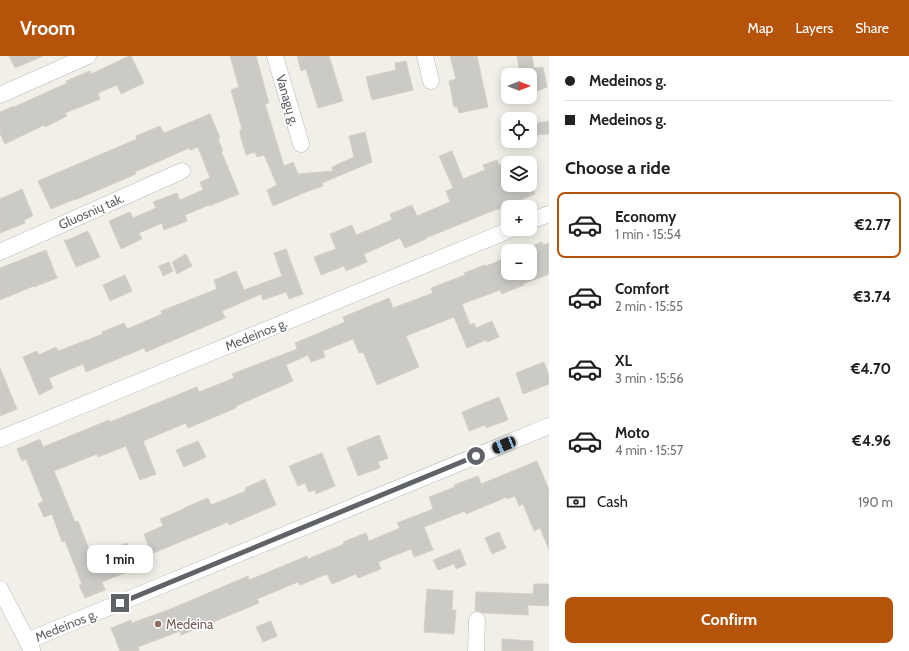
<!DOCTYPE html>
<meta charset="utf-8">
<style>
:root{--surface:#fff;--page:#f2f2f2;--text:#202124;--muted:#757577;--line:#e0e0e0;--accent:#b45309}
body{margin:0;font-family:Cabin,sans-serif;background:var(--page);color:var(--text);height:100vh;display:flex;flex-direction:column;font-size:15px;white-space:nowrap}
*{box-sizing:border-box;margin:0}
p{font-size:13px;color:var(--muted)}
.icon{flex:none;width:22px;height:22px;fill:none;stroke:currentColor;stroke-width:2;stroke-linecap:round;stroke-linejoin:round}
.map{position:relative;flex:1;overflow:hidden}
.drawer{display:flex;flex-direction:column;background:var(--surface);width:360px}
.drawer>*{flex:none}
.banner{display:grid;align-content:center;height:88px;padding:0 16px;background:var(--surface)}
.needle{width:26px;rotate:90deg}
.fabs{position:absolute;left:501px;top:12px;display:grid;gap:8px}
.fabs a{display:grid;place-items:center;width:36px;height:36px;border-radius:8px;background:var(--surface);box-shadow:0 2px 10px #0003;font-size:20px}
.end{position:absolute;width:18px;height:18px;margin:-9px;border:5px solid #5f6368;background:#fff;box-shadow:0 0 0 2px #fff}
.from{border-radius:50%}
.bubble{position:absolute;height:28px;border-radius:8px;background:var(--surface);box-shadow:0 2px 10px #0003;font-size:13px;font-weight:700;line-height:28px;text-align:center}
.car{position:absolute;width:12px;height:24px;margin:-12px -6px;border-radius:5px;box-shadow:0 0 3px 1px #0007;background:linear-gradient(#222 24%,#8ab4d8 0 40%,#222 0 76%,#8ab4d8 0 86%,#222 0)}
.banner b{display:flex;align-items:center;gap:14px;height:38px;font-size:15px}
.banner b+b{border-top:1px solid var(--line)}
.banner i{width:10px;height:10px;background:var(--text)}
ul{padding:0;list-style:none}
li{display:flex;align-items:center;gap:12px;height:66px;margin:0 8px 6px;padding:0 8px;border:2px solid transparent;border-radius:8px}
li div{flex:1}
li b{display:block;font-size:15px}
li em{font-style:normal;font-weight:700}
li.on{border-color:var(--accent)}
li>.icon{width:36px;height:36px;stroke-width:1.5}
h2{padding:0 16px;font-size:18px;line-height:48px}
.pay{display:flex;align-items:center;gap:10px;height:44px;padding:0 16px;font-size:15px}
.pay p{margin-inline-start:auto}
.action{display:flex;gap:8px;margin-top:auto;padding:8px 16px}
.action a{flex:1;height:46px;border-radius:8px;background:var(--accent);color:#fff;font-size:16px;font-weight:700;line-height:46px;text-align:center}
header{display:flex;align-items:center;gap:24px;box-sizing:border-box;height:56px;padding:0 20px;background:var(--accent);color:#fff}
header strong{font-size:19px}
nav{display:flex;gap:22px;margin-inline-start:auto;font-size:14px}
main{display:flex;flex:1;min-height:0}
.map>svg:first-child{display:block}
.building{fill:#cccac5;stroke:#d6d1c6}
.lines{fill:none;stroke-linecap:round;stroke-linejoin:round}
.street-casing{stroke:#b5b8bc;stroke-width:17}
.street{stroke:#fff;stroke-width:16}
.route{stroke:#5f6368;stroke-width:5}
.education-dot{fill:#8d6e63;stroke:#fff;stroke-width:1.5}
.labels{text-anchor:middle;stroke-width:3;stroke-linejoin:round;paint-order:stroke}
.street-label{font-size:13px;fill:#5f6368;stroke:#fff}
.education-label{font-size:13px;fill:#785e54;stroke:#fff;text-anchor:start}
</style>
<header>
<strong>Vroom</strong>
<nav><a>Map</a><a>Layers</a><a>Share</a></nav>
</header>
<main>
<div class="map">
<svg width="549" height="595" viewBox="0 0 549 595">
<rect width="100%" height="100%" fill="#f1efe8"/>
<g class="building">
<path d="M9 0H43L15 12Z"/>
<path d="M129 0H131L144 27 121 38 117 29 98 37 100 43 65 57 67 60 45 71 44 69 5 88 0 78V56L14 50V51L67 27 66 25 90 15 91 18Z"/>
<path d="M230 0H256L269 47 265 48 284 110 293 106 298 118 333 115 332 111 354 101 349 80 365 76 372 106 322 127 323 130 306 136 273 150 267 134 277 129 264 99 257 101 255 96 246 99 240 78V74L242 73 231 34 239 31Z"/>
<path d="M297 0H329L343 45 318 52 306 13 301 15Z"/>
<path d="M450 0H477L488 51 459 57 457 50 454 51 449 25 456 23Z"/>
<path d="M517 0H532L534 12 543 11 547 31 530 38V19H520Z"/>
<path d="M406 5 413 34 372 44 366 21 396 14 395 7Z"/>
<path d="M210 58 220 82 218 83 223 95H221L239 138 209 150V149L185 159 187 165 164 174 162 167 139 177 142 183 121 193 109 165 130 156 133 162 156 152 153 146 177 137 180 144 203 134 200 126 210 122 198 91 190 94 189 92 135 116 136 118 75 144V143L51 153 38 125 137 83 136 80 160 70 164 77Z"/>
<path d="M549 65V78L530 79V68Z"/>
<path d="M452 95 463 123 485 114 483 109 497 104 499 109 508 105V129H531L535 138 497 154V153L426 182V183L405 192 400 182 364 198 367 206 346 215 344 210 321 219 314 201 336 193 330 178 352 169 356 179 392 164 390 158 412 149 417 160 450 146 446 135 453 132 439 100Z"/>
<path d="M22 133 33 160 24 164 25 167 0 177V143Z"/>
<path d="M88 175 100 201 76 211 64 184H67Z"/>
<path d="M542 186 543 189 549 187V218L523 228 524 229 502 238 500 234 462 248 470 269 474 267 476 272 492 265 499 281 487 286 486 284 467 292 454 261 406 280 419 311 377 329 363 296 359 297 353 283 323 295 325 301 311 306 308 299 286 309 293 325 236 350V352L188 372 186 367 143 385 156 418 140 424 126 390 98 401 97 398 54 415 75 466 78 465 92 501 127 487 137 512 102 526 105 534 85 542 79 529 82 528 65 485 62 486 52 458 44 461 38 448 43 445 26 403 22 405 17 393 40 383 43 391 109 364 110 366 197 331 199 336 234 322 232 318 297 293 295 287 345 266 343 261 389 242 393 252 433 237 431 232 465 219 464 217 485 209 486 210 508 201V217H530V191Z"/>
<path d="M286 193 303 238 289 243 286 236 263 244 261 238 222 255 225 262 146 296 144 292 86 316 83 308 49 322 53 332 39 339 23 301 37 295 39 299 56 291 58 295 103 278 102 276 124 267 127 273 162 258 161 255 217 233 214 224 236 215 244 234 282 220 274 197Z"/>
<path d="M46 194 57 222 34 231V230L0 244V212Z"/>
<path d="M186 198 192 210 177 218 172 206Z"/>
<path d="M169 206 173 215 163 220 159 210Z"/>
<path d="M125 219 132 235 110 245 103 229Z"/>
<path d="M544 306 549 320V328L523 338 516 317Z"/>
<path d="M0 312 17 353 0 360Z"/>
<path d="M499 341 508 364 486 372 485 369 469 375 462 356Z"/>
<path d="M379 379 388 402 378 406 380 412 358 420 347 392Z"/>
<path d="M198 385 206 401 184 411 176 394Z"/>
<path d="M322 397 335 430 316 438 315 434 309 436 305 427 298 430 289 410Z"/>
<path d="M537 405 549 434V494L540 472 534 475 523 448 519 450 515 440 507 443V441L466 458 465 455 424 471 433 494 414 501 411 493 378 506 381 513 358 522 356 518 332 528 327 518 300 529 298 526 257 543 259 547 235 557 181 579 180 575 138 591 139 595H120L111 572 131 564 132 567 173 552 248 520 249 524 307 500 308 503 344 488 343 486 366 477 369 485 400 472 397 467 433 453 429 441 455 431 454 429 478 420 481 428Z"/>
<path d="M265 423 276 449 229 469 228 466 151 498 144 478 163 470 160 463 184 453V452L208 442 211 449 246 435 245 432Z"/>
<path d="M499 476 506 492 492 498 485 482Z"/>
<path d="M460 493 466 509 456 513 454 508 438 514 433 504Z"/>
<path d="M534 528H549V550L528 549V559L483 557 478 555H475L476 536 533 538Z"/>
<path d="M427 533 453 535 452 554H456L454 578 424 576Z"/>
<path d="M271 565 277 580 263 586 256 571Z"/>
<path d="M502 583 533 585V595H502Z"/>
</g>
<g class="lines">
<g class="street-casing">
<g id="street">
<path d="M275 0 301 88"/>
<path d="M425 0 431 25"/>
<path d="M0 39 88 0"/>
<path d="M530 165 549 158"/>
<path d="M0 196 182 115"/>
<path d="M0 383 512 173"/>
<path d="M0 533 32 594"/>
<path d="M27 585 549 370"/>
<path d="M476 595 477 564"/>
</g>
</g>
<use href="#street" class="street"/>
</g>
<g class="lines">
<path class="route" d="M120 547 476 400"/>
</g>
<circle class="education-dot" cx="158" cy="568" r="4"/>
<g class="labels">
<g class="street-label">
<text transform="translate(288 44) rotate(74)" y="5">Vanagų g.</text>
<text transform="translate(91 155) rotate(-24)" y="5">Gluosnių tak.</text>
<text transform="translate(256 278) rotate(-22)" y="5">Medeinos g.</text>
<text transform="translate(66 569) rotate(-22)" y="5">Medeinos g.</text>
</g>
<g class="education-label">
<text x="166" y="573">Medeina</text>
</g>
</g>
</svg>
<div class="fabs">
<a><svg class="needle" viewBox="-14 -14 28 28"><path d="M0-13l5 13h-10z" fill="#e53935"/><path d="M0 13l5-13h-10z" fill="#757577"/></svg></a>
<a><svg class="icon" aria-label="locate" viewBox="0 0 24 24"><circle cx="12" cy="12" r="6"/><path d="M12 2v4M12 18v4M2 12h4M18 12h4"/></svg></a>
<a><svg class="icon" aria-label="layers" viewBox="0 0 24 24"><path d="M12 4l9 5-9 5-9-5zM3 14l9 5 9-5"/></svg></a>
<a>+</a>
<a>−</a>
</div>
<i class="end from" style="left:476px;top:400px"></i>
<i class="end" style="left:120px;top:547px"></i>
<div class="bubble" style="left:87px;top:489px;width:66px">1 min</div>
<i class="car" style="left:504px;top:389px;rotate:248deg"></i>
</div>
<section class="drawer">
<div class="banner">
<b><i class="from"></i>Medeinos g.</b>
<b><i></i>Medeinos g.</b>
</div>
<h2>Choose a ride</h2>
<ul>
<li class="on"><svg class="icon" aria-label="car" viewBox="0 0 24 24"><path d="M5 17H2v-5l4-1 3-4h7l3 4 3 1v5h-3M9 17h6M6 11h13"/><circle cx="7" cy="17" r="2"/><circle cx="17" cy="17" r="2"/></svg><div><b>Economy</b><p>1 min · 15:54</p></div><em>€2.77</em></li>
<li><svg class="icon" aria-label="car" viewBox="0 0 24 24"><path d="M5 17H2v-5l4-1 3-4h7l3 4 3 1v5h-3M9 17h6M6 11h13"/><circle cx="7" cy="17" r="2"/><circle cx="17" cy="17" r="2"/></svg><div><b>Comfort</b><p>2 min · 15:55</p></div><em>€3.74</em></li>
<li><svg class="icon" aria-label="car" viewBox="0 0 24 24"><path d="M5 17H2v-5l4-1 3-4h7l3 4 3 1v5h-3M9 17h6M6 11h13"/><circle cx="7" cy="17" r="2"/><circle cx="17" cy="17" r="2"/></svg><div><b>XL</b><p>3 min · 15:56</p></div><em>€4.70</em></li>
<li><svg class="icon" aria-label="car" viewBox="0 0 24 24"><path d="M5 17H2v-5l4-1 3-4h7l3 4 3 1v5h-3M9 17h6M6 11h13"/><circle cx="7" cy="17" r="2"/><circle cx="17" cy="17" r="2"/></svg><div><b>Moto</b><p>4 min · 15:57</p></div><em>€4.96</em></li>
</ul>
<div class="pay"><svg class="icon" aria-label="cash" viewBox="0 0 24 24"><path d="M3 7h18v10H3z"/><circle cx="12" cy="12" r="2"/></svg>Cash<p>190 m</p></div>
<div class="action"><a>Confirm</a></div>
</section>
</main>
